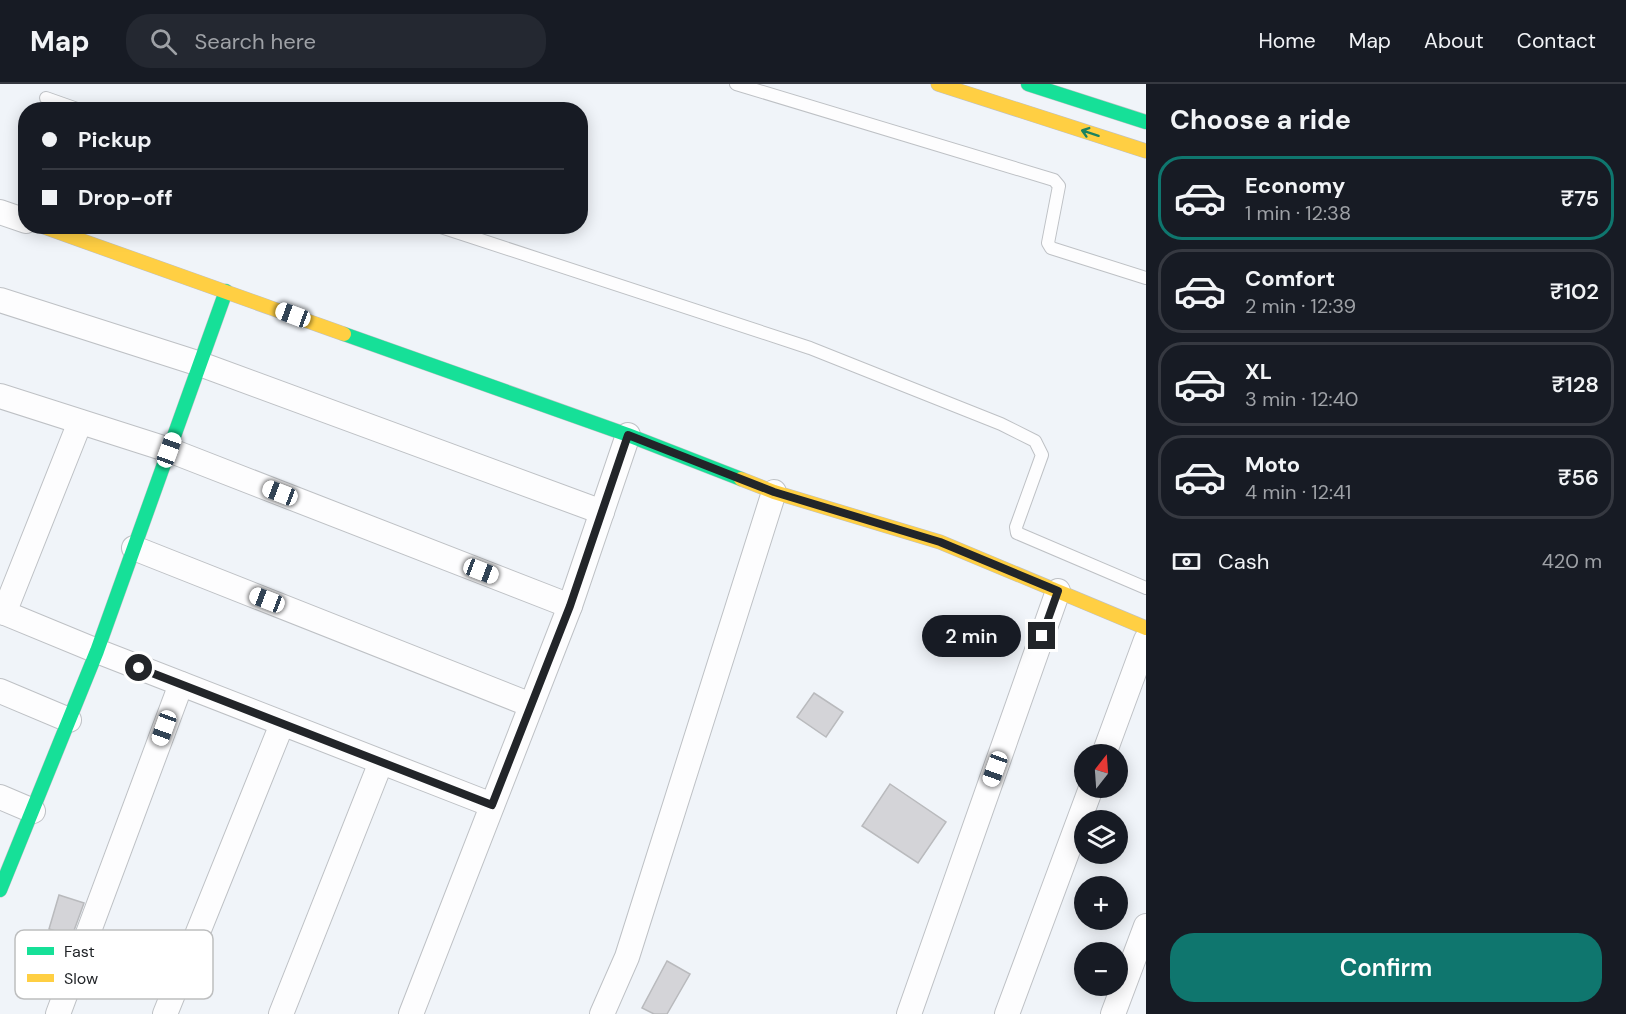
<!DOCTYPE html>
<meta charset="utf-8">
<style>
:root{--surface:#171b24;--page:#242831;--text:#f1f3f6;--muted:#9ea1a6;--line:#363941;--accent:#0f766e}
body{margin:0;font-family:"DM Sans",sans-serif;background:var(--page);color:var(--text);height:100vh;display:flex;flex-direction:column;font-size:22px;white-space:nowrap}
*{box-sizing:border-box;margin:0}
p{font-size:20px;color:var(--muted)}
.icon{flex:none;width:33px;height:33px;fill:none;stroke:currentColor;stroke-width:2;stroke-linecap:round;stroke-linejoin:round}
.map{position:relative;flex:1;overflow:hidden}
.sheet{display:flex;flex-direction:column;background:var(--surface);width:480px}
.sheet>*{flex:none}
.guide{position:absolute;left:18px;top:18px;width:570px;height:132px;border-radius:24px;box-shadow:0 3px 15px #0003;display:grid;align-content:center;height:132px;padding:0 24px;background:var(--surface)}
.needle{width:39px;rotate:17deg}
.controls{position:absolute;left:1074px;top:660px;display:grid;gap:12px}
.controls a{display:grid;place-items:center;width:54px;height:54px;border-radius:50%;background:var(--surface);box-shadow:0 3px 15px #0003;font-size:30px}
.end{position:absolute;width:27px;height:27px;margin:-14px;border:8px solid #222529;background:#fff;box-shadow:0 0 0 3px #fff}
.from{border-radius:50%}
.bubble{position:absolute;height:42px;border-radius:21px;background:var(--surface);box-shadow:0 3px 15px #0003;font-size:20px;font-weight:600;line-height:42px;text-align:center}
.car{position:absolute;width:18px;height:36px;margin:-18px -9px;border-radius:8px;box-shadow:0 0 4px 2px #0007;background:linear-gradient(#fff 24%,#345 0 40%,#fff 0 76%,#345 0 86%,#fff 0)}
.guide b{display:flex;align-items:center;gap:21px;height:57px;font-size:22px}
.guide b+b{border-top:2px solid var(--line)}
.guide i{width:15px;height:15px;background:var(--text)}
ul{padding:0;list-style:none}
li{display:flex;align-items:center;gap:18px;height:84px;margin:0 12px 9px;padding:0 12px;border:3px solid var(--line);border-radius:24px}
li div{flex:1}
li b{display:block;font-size:22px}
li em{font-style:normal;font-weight:600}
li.selected{border-color:var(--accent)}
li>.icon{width:54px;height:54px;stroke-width:1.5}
h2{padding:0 24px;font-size:27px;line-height:72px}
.pay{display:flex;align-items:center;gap:15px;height:66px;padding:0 24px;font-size:22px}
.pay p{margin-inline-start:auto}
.primary-button{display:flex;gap:12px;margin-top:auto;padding:12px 24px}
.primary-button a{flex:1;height:69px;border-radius:24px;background:var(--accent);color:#fff;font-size:24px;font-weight:600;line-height:69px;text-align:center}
header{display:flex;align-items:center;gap:36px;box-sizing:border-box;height:84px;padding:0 30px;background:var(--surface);border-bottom:2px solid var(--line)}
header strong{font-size:28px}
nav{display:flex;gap:33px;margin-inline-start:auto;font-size:21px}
.search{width:420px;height:54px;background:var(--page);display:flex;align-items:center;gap:15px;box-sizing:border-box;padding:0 21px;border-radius:24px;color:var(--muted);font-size:22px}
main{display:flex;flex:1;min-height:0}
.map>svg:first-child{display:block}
.building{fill:#d4d4d8;stroke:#b9babd;stroke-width:1.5}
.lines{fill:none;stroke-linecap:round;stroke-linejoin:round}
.lane-casing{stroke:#bec1c5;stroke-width:14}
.street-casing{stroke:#bec1c5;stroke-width:26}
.fast-casing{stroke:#bec1c5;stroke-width:15}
.slow-casing{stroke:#bec1c5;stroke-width:15}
.lane{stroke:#fdfdfe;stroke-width:12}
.street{stroke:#fdfdfe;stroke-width:24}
.fast{stroke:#16e098;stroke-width:14}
.slow{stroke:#ffcf43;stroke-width:14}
.oneway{stroke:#1c8260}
.route{stroke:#222529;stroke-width:8}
.key{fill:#fff;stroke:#bdbebf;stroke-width:1.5}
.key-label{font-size:16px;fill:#222529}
</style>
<header>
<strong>Map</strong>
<div class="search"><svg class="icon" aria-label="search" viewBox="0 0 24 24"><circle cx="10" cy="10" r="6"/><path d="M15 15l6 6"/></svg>Search here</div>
<nav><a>Home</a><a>Map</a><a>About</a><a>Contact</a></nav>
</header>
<main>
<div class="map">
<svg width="1146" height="930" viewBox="0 0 1146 930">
<rect width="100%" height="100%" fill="#f0f4f9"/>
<g class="building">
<path d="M814 609 843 628 826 653 797 633Z"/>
<path d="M890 700 946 738 918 779 862 742Z"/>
<path d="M59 811 84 819 72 852 49 845Z"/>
<path d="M667 877 690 890 667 930H654L642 924Z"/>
</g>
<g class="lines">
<g class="lane-casing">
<g id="lane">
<path d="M736 0 1054 96 1059 102 1048 159 1051 164 1146 194"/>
<path d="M46 14 80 26"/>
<path d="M438 142 810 264 1001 340 1035 357 1042 371 1016 443 1017 449 1146 504"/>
</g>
</g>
<g class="street-casing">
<g id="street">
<path d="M0 128 26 137"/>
<path d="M0 216 200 280 602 428"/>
<path d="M0 312 169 366 570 522"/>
<path d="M134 464 531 621"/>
<path d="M0 527 97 567 492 721"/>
<path d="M4 529 80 338"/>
<path d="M0 607 69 636"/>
<path d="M1104 670 1146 556"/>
<path d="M0 713 33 727"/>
<path d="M58 930 181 600"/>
<path d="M165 930 282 640"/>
<path d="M281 930 381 678"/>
<path d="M411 930 570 522 628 351"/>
<path d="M602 930 627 873 774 408"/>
<path d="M909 930 1058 507"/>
<path d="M1007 930 1091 704"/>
<path d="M1113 930 1146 842"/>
</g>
</g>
<g class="fast-casing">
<g id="fast">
<path d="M1028 0 1146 38"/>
<path d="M344 250 628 351 741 395"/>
<path d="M0 806 97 567 226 207"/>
</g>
</g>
<g class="slow-casing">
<g id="slow">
<path d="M938 0 1146 67"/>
<path d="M41 142 344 250"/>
<path d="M741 395 774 408 940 458 1146 544"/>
</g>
</g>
<use href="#lane" class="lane"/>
<use href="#street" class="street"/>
<use href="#fast" class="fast"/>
<use href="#slow" class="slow"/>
</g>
<defs><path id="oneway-shaft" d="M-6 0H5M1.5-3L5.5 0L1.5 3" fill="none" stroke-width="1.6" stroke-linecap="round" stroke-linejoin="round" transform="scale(1.5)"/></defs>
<use class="oneway" href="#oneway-shaft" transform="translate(1090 49) rotate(-162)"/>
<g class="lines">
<path class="route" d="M139 584 492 721 570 522 628 351 774 408 940 458 1058 507 1042 552"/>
</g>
<rect x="15" y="846" width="198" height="69" rx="9" class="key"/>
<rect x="27" y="863" width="27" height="8" fill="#16e098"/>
<rect x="27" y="890" width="27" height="8" fill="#ffcf43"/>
<g class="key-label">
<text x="64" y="873">Fast</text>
<text x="64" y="900">Slow</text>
</g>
</svg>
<div class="controls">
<a><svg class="needle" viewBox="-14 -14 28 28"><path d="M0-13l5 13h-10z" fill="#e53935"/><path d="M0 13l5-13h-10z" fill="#9ea1a6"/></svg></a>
<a><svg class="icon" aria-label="layers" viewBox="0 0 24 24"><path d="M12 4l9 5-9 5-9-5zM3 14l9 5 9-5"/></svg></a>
<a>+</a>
<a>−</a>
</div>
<i class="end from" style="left:139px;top:584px"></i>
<i class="end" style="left:1042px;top:552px"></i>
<div class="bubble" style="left:922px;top:531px;width:99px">2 min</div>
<i class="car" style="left:293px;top:231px;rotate:290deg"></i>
<i class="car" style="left:169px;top:366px;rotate:20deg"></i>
<i class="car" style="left:280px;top:409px;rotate:291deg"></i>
<i class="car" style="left:481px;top:487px;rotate:111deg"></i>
<i class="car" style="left:267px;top:516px;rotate:291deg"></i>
<i class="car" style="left:164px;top:644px;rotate:200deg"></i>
<i class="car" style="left:995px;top:685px;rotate:200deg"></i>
<div class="guide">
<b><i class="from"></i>Pickup</b>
<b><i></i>Drop-off</b>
</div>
</div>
<section class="sheet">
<h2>Choose a ride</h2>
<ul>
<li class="selected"><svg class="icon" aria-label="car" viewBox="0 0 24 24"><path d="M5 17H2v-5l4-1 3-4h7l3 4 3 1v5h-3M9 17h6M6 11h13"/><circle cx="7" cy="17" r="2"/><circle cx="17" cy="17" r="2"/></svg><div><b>Economy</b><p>1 min · 12:38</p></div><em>₹75</em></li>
<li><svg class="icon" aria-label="car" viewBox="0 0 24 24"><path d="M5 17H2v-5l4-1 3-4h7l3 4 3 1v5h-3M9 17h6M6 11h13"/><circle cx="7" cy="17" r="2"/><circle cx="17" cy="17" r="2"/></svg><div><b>Comfort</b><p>2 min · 12:39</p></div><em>₹102</em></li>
<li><svg class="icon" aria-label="car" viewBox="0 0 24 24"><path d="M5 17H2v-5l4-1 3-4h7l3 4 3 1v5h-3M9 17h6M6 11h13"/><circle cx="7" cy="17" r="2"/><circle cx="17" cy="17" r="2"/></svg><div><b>XL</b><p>3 min · 12:40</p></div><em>₹128</em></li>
<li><svg class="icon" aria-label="car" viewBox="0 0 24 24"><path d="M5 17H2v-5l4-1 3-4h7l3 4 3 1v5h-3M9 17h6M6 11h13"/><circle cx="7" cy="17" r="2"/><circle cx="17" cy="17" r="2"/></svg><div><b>Moto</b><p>4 min · 12:41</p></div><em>₹56</em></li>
</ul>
<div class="pay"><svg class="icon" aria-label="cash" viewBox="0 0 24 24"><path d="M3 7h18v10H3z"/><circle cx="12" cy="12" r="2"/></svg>Cash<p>420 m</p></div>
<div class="primary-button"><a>Confirm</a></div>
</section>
</main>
